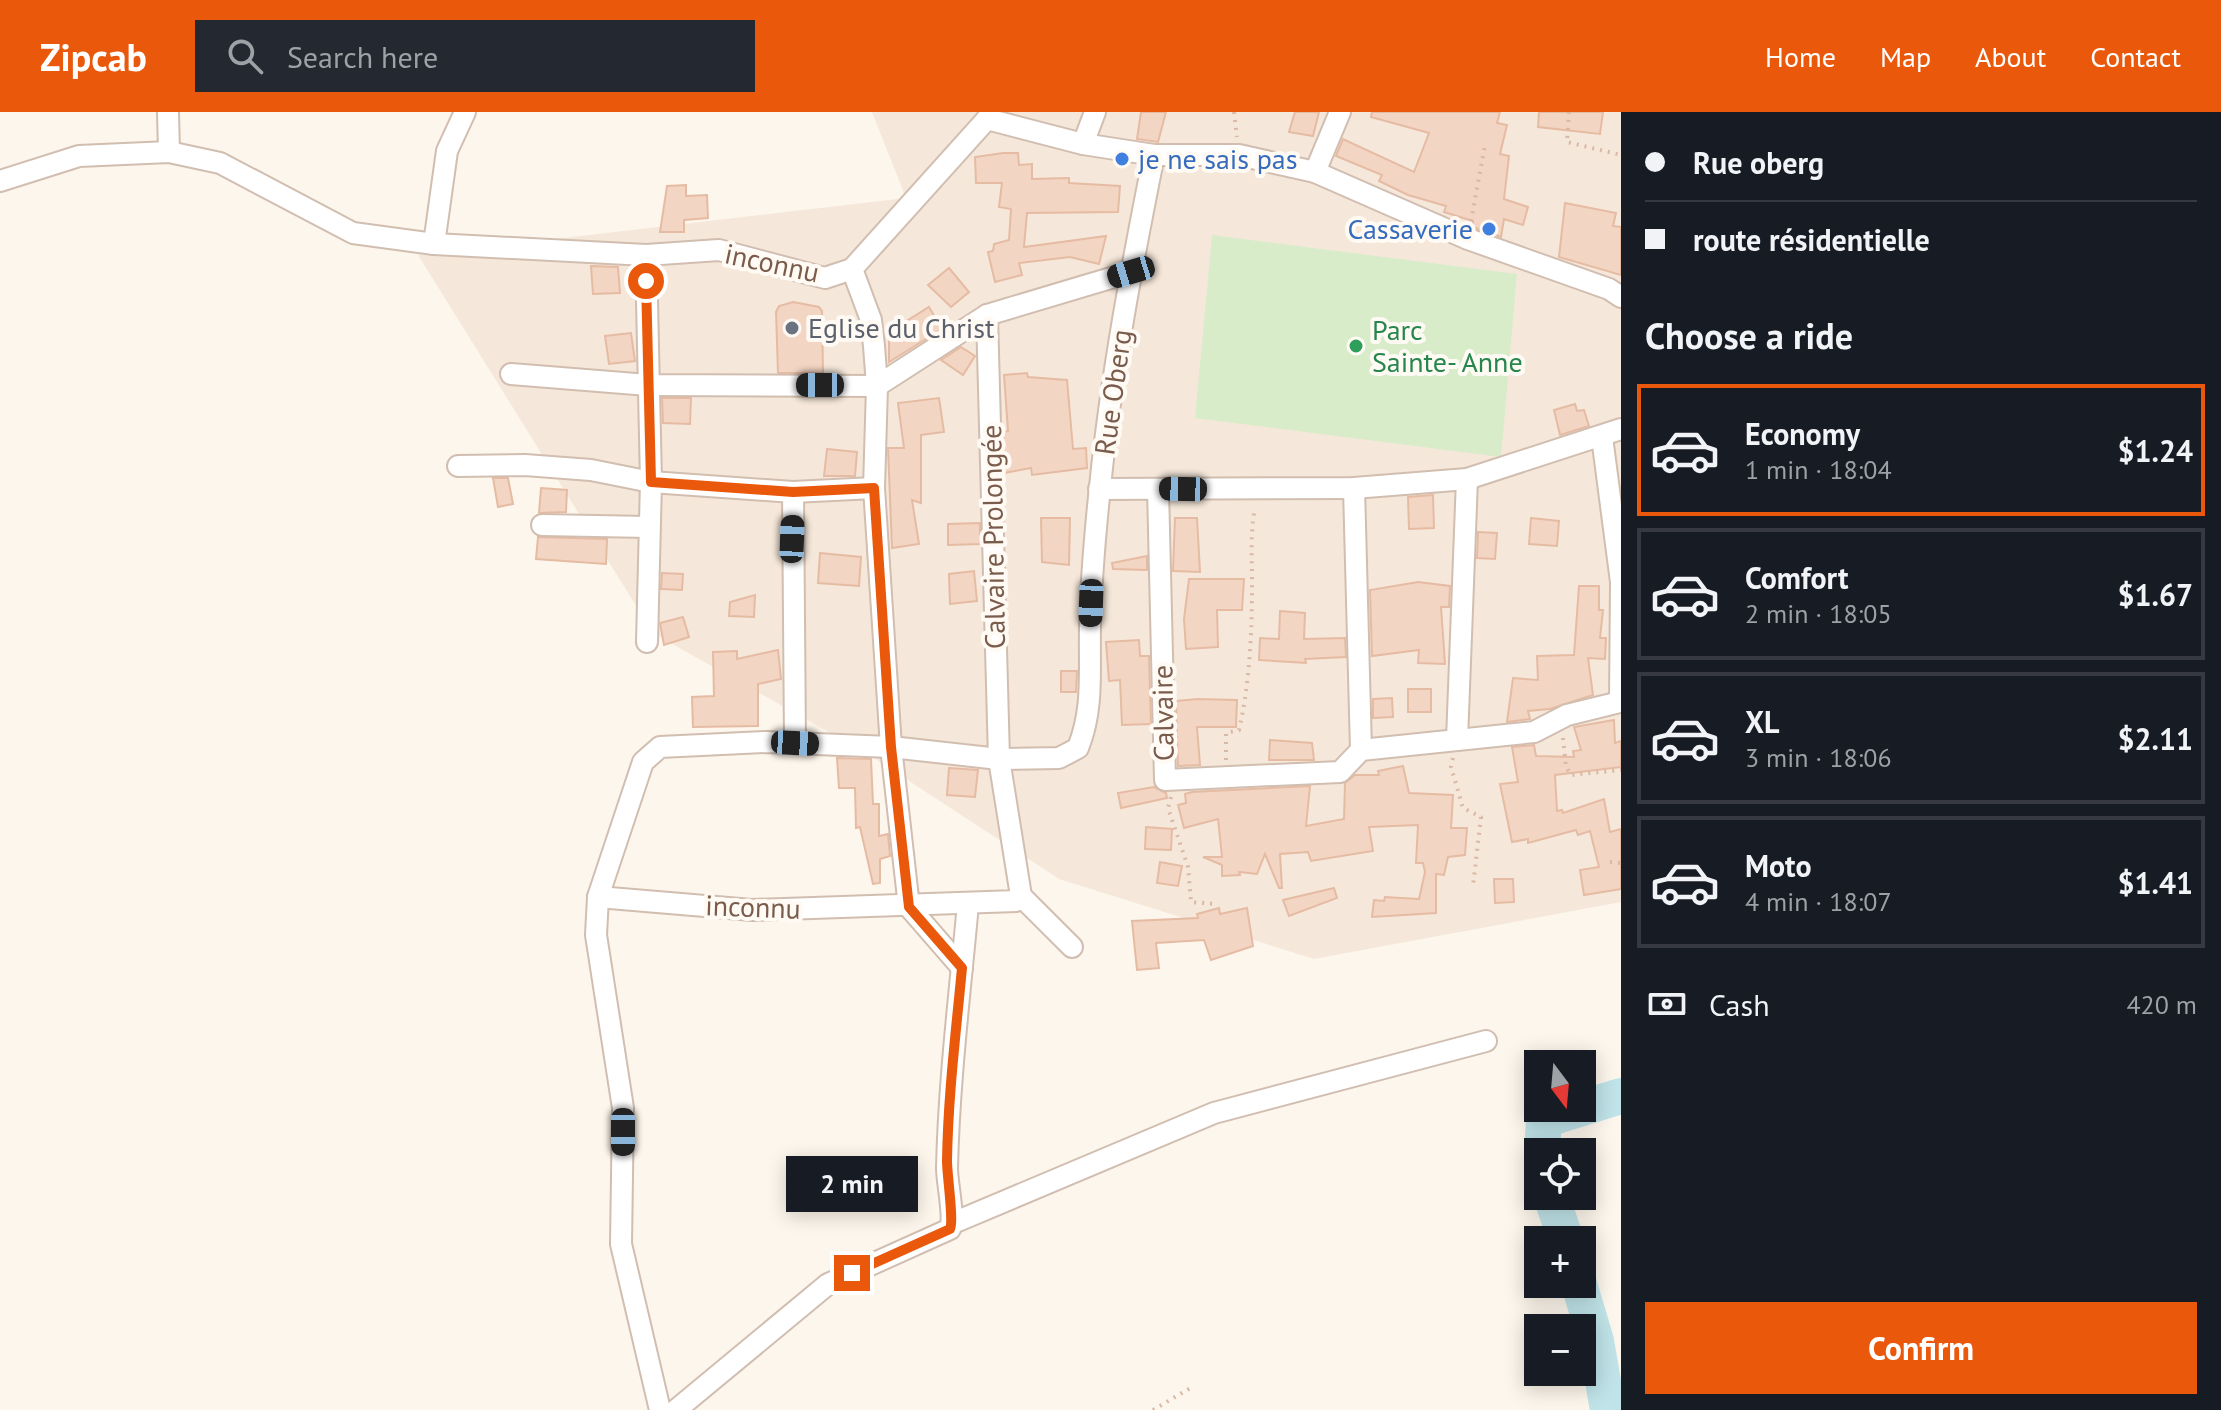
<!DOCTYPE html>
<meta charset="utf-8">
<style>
:root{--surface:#171b24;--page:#242831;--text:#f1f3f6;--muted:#9ea1a6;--line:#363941;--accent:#ea580c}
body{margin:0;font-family:"PT Sans",sans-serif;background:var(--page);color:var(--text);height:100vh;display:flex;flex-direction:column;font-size:30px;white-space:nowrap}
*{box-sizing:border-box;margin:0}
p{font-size:26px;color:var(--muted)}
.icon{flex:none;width:44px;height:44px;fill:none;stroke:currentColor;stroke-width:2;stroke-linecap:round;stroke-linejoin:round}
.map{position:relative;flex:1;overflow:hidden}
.details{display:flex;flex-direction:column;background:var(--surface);width:600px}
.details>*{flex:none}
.top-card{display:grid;align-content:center;height:176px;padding:0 24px;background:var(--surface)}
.needle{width:52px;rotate:164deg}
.tools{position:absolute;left:1524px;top:938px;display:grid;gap:16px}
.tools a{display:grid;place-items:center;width:72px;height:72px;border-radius:0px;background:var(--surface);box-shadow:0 4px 20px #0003;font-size:40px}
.end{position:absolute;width:36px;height:36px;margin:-18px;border:10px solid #ea580c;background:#fff;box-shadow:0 0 0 4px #fff}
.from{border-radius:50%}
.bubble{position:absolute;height:56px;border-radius:0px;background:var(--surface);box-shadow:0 4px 20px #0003;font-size:26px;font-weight:700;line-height:56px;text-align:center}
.car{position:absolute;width:24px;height:48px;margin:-24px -12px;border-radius:10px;box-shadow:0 0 6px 2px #0007;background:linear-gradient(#222 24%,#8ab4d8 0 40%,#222 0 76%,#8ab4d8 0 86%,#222 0)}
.top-card b{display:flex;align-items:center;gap:28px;height:76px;font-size:30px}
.top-card b+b{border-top:2px solid var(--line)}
.top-card i{width:20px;height:20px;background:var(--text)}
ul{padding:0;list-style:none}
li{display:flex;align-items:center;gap:24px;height:132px;margin:0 16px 12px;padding:0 8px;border:4px solid var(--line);border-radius:0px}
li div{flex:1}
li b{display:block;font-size:30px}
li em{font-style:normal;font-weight:700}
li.active{border-color:var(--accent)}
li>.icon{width:72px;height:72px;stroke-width:1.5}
h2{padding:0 24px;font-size:36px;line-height:96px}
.pay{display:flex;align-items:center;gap:20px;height:88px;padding:0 24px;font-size:30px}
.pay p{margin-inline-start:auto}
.button{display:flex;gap:16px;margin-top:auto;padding:16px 24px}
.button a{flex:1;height:92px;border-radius:0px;background:var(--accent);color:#fff;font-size:32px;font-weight:700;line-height:92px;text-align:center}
header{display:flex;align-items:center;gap:48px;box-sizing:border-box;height:112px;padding:0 40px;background:var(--accent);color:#fff}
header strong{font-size:38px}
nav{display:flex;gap:44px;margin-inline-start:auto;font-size:28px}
.search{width:560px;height:72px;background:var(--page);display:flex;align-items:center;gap:20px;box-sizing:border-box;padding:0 28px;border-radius:0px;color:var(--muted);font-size:30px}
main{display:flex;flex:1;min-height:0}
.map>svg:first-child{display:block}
.residential{fill:#f5e8da}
.green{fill:#d8ecc9}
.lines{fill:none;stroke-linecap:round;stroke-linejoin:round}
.river{stroke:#bfe3e8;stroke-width:36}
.building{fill:#f3d5c3;stroke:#e6bba3;stroke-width:2}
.minor-casing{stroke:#d1beb0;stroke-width:24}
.path{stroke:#d9b8a5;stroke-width:4;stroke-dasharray:2 6;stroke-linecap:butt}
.minor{stroke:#fff;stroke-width:20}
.route{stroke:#ea580c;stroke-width:10}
.shop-dot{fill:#3f7fe0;stroke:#fffaf3;stroke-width:3}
.worship-dot{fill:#6b7280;stroke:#fffaf3;stroke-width:3}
.leisure-dot{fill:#2e9e5b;stroke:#fffaf3;stroke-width:3}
.labels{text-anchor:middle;stroke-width:8;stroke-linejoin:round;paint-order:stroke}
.shop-label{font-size:28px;fill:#366cbe;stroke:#fffaf3;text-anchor:start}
.street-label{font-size:28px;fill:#7a5c4d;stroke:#fffaf3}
.worship-label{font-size:28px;fill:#5b616d;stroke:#fffaf3;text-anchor:start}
.leisure-label{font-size:28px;fill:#27864d;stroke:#fffaf3;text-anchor:start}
</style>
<header>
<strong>Zipcab</strong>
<div class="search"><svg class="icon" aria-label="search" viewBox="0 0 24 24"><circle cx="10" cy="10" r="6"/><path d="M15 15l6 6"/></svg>Search here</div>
<nav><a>Home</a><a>Map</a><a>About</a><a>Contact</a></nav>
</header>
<main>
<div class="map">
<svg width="1621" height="1298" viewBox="0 0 1621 1298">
<rect width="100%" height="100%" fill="#fdf6ec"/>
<path class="residential" d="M872 0H1621V790L1314 847 1059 767 871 644 653 521 418 143 906 86Z"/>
<path class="green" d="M1212 123 1517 162 1501 345 1195 306Z"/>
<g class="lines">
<g class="river">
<path d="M1542 1040 1544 1008 1621 984"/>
<path d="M1551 1084 1566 1128"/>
<path d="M1579 1172 1596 1229 1608 1298"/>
</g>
</g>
<g class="building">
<path d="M1141 0H1166L1158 30 1137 27Z"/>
<path d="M1295 0H1319L1313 24 1289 20Z"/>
<path d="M1372 0H1500L1497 11 1507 13 1500 42 1509 44 1504 87 1528 95 1523 113 1504 107 1501 125 1473 115V109L1444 100 1446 94 1408 83 1379 69 1382 63 1336 44 1343 27 1414 60 1429 21 1371 5Z"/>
<path d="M1539 0H1603L1600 22 1538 15Z"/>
<path d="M1003 41H1018L1019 53 1032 52V67L1069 66V71L1120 74 1118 100 1027 101 1024 135 1106 124 1099 152 1070 145 1019 151 1022 163 995 170 988 140 993 139 994 132 1009 128 1011 97 999 95 1002 71H976L975 45Z"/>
<path d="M686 73V84L707 83 708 106 684 108V120H660L667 74Z"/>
<path d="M1565 91 1616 101 1613 114 1621 115V163L1559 145Z"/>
<path d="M591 154 618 155 620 181 593 182Z"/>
<path d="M949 156 969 180 951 195 928 173Z"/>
<path d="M793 190 819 195 822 199 823 261H778L776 200 779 194Z"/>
<path d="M929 195 942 217 889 250V220Z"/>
<path d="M631 221 635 249 609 252 605 224Z"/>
<path d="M961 235 975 244 963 263 941 248Z"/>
<path d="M1027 261 1028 265 1067 268 1073 337 1086 336 1087 356 1032 363 1031 356 1004 361 1003 320 1008 319 1004 263Z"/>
<path d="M662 286H691L690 312 663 311Z"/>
<path d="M939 286 944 320 921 323V391L912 388 919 432 892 436 888 336H904L898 291Z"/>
<path d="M1575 292 1577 299 1584 298 1589 314 1560 323 1554 298Z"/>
<path d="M827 337 857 340 855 364H824Z"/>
<path d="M493 366H508L513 392 498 395Z"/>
<path d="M541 376 567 378 566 400 539 401Z"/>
<path d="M1433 383 1434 416 1409 417 1408 385Z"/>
<path d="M1041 406H1070L1069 453 1042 450Z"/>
<path d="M1175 406H1197L1200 460 1173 459Z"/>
<path d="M1531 406 1559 409 1557 434 1529 432Z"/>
<path d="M980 411V432L948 433V412Z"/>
<path d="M1478 420 1497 421 1495 447 1477 446Z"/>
<path d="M538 425 607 427 606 452 536 447Z"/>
<path d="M820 441 861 445 859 474 818 471Z"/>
<path d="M1147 444V458L1113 457 1112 451Z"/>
<path d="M974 459 977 489 950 492 949 462Z"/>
<path d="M662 461 683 462 682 478 661 477Z"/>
<path d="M1189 467H1244L1242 498H1217L1218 535 1186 537 1184 507Z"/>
<path d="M1418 470 1450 474 1449 495H1441L1445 552 1418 551 1419 538 1372 544 1370 478Z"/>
<path d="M1579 474H1599V498H1603L1600 526H1606L1605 547 1588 546 1593 583 1550 597 1528 599 1530 607 1507 610 1513 566 1538 568 1537 544 1574 543Z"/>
<path d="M755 483 754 505 729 504 730 490Z"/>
<path d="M1280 499 1305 501 1304 527 1345 526 1346 545 1305 547 1306 551 1259 548 1260 526 1279 527Z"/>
<path d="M683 505 689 525 664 533 660 511Z"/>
<path d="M1139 528 1140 544H1149L1151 612 1122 613 1120 568 1109 569 1106 530Z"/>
<path d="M778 538 781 567 758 572V614L693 615 692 585 714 584 713 540 737 539V547Z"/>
<path d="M1061 559H1077L1076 580H1061Z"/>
<rect x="1408" y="577" width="23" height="23"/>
<path d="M1392 586 1393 605 1373 606V587Z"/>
<path d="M1198 587 1237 588 1236 615H1197L1200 653 1178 654 1176 589Z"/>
<path d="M1614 608 1615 631 1621 629V655L1555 663 1557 699 1562 698 1563 701 1604 687 1610 720 1621 717V777L1584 783 1580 758 1599 755 1590 719 1578 723 1576 718 1528 731V727L1512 730 1500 672 1518 670 1512 635 1534 633 1536 644 1574 645 1573 639 1581 638 1574 615Z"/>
<path d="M1270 628 1312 631 1314 648H1269Z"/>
<path d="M837 646 871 647 873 692H879V724L888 722 890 744 880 747V771L873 772 860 715 856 716 855 676H839Z"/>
<path d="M1403 654 1409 681 1453 683 1451 716H1467L1465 743 1448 745 1444 763 1436 762V801L1372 805 1374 788 1384 789 1385 785 1419 787 1425 760 1423 751H1416L1418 713 1369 715 1373 739 1311 749 1308 740 1280 742 1282 776H1279L1265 742 1257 762 1239 760 1240 763 1222 764V753L1203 745H1222L1218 707 1184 716 1178 693 1186 691 1185 682 1192 680 1310 674 1306 714 1344 707 1345 671 1355 663H1379L1378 659Z"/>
<path d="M949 656 978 658 975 685 947 683Z"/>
<path d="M1154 675 1166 681 1167 686 1121 696 1118 681Z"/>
<path d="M1146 715 1172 717 1171 738 1145 737Z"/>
<path d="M1160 750 1182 754 1178 774 1157 771Z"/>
<path d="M1494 767H1513L1514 790 1495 791Z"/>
<path d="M1334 776 1337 786 1289 804 1283 788Z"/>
<path d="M1219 796 1220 802 1247 796 1253 834 1211 848 1204 828 1156 831 1159 856 1137 858 1132 809 1198 806 1197 802Z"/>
</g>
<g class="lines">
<g class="minor-casing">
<g id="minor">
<path d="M168 0 169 40"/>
<path d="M987 7 1083 32 1154 43H1239L1315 60 1468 127 1609 177 1621 185"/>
<path d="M1083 32 1095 0"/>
<path d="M1315 60 1340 0"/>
<path d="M0 69 79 44 169 40 220 51 353 121 434 132 646 143 719 138 825 166 852 157 987 7"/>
<path d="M434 132 447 39 465 0"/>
<path d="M646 143 651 370 647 530"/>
<path d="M852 157 871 208 874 234 877 274 874 376 891 635 909 795 962 856"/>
<path d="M511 262 648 273 877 274 987 203 1131 160"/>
<path d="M458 354 525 353 591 358 651 370 793 380 795 631"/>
<path d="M1354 376 1361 638"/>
<path d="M1099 377 1354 376 1467 367 1621 317"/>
<path d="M1158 377 1165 668 1340 660 1361 638 1534 620 1567 603 1620 590 1621 470 1602 325"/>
<path d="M793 380 874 376"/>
<path d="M542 413 649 415"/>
<path d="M1457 628 1467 367"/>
<path d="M1021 784 1072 835"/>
<path d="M598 785 752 798 1016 789 1021 784 999 647 987 203"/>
<path d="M953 1111 1214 1001 1486 929"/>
<path d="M660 1298 621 1132 623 996 596 823 598 785 643 650 660 635 766 630 891 635 999 647 1059 646 1078 636C1094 596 1089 558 1090 516 1091 469 1095 422 1100 375 1111 264 1132 153 1154 43"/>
<path d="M676 1298 828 1172 950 1117C955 1106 947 1071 947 1056 949 968 960 880 968 792"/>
</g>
</g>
<g class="path">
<path d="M1234 0 1237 25"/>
<path d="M1569 0 1567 30 1621 43"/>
<path d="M1471 109 1485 33"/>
<path d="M1563 626 1566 655 1571 663 1621 658"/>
<path d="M1453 646 1451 655 1463 696 1481 705 1473 774"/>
<path d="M1226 648V621L1239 618C1250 570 1252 519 1252 470 1252 444 1250 423 1255 396"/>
<path d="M1171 685 1168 696 1188 755 1191 790 1215 792"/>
<path d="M1610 750 1621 751"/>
<path d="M1153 1298 1192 1275"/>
</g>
<use href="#minor" class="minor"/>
</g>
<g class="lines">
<path class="route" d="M646 169 651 370 793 380 874 376 891 635 909 795 962 856C956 920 948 984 947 1049 947 1063 954 1109 950 1117L852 1161"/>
</g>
<g class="shop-dot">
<circle cx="1122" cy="47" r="8"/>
<circle cx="1489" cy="117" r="8"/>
</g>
<circle class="worship-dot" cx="792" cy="216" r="8"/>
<circle class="leisure-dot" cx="1356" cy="234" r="8"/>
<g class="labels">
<g class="shop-label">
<text x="1138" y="57">je ne sais pas</text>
<text x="1473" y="127" text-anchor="end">Cassaverie</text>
</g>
<g class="street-label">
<text transform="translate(772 151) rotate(12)" y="10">inconnu</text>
<text transform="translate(1113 280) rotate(-82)" y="10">Rue Oberg</text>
<text transform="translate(993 425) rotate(-91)" y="10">Calvaire Prolongée</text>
<text transform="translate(1163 601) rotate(-91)" y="10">Calvaire</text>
<text transform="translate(753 795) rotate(2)" y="10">inconnu</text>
</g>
<g class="worship-label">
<text x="808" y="226">Eglise du Christ</text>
</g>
<g class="leisure-label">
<text x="1372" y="228">Parc<tspan x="1372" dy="32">Sainte- Anne</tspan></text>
</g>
</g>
</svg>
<div class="tools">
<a><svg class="needle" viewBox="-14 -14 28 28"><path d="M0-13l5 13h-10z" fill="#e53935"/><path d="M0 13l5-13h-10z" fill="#9ea1a6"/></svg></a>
<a><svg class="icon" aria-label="locate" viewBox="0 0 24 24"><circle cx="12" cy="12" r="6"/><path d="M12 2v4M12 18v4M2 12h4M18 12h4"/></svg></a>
<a>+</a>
<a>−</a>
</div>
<i class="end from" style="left:646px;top:169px"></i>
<i class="end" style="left:852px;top:1161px"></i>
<div class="bubble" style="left:786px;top:1044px;width:132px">2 min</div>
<i class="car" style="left:1131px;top:160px;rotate:253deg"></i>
<i class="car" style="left:820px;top:273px;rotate:270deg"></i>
<i class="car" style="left:1183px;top:377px;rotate:271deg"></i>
<i class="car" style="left:792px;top:427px;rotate:2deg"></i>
<i class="car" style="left:1091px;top:491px;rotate:182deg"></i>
<i class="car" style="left:795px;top:631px;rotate:93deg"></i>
<i class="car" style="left:623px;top:1020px;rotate:180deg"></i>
</div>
<section class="details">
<div class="top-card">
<b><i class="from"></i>Rue oberg</b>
<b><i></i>route résidentielle</b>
</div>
<h2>Choose a ride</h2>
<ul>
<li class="active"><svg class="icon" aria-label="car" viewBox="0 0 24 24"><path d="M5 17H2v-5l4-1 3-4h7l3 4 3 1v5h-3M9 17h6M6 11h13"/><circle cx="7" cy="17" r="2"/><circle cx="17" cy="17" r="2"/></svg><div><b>Economy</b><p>1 min · 18:04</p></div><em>$1.24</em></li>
<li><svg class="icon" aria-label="car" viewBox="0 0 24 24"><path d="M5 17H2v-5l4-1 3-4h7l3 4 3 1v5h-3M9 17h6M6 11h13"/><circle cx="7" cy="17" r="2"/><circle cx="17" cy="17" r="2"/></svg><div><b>Comfort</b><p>2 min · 18:05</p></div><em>$1.67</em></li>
<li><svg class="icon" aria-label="car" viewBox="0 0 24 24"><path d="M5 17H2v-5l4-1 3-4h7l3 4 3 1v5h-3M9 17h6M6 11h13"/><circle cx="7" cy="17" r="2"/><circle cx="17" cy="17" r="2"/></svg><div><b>XL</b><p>3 min · 18:06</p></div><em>$2.11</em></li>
<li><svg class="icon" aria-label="car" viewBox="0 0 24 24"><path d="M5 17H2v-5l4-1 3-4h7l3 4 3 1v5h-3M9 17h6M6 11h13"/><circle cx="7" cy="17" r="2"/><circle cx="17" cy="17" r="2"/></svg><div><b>Moto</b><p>4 min · 18:07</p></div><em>$1.41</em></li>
</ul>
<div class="pay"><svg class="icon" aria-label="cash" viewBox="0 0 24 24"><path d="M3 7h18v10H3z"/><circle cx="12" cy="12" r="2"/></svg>Cash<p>420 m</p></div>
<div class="button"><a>Confirm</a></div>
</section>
</main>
